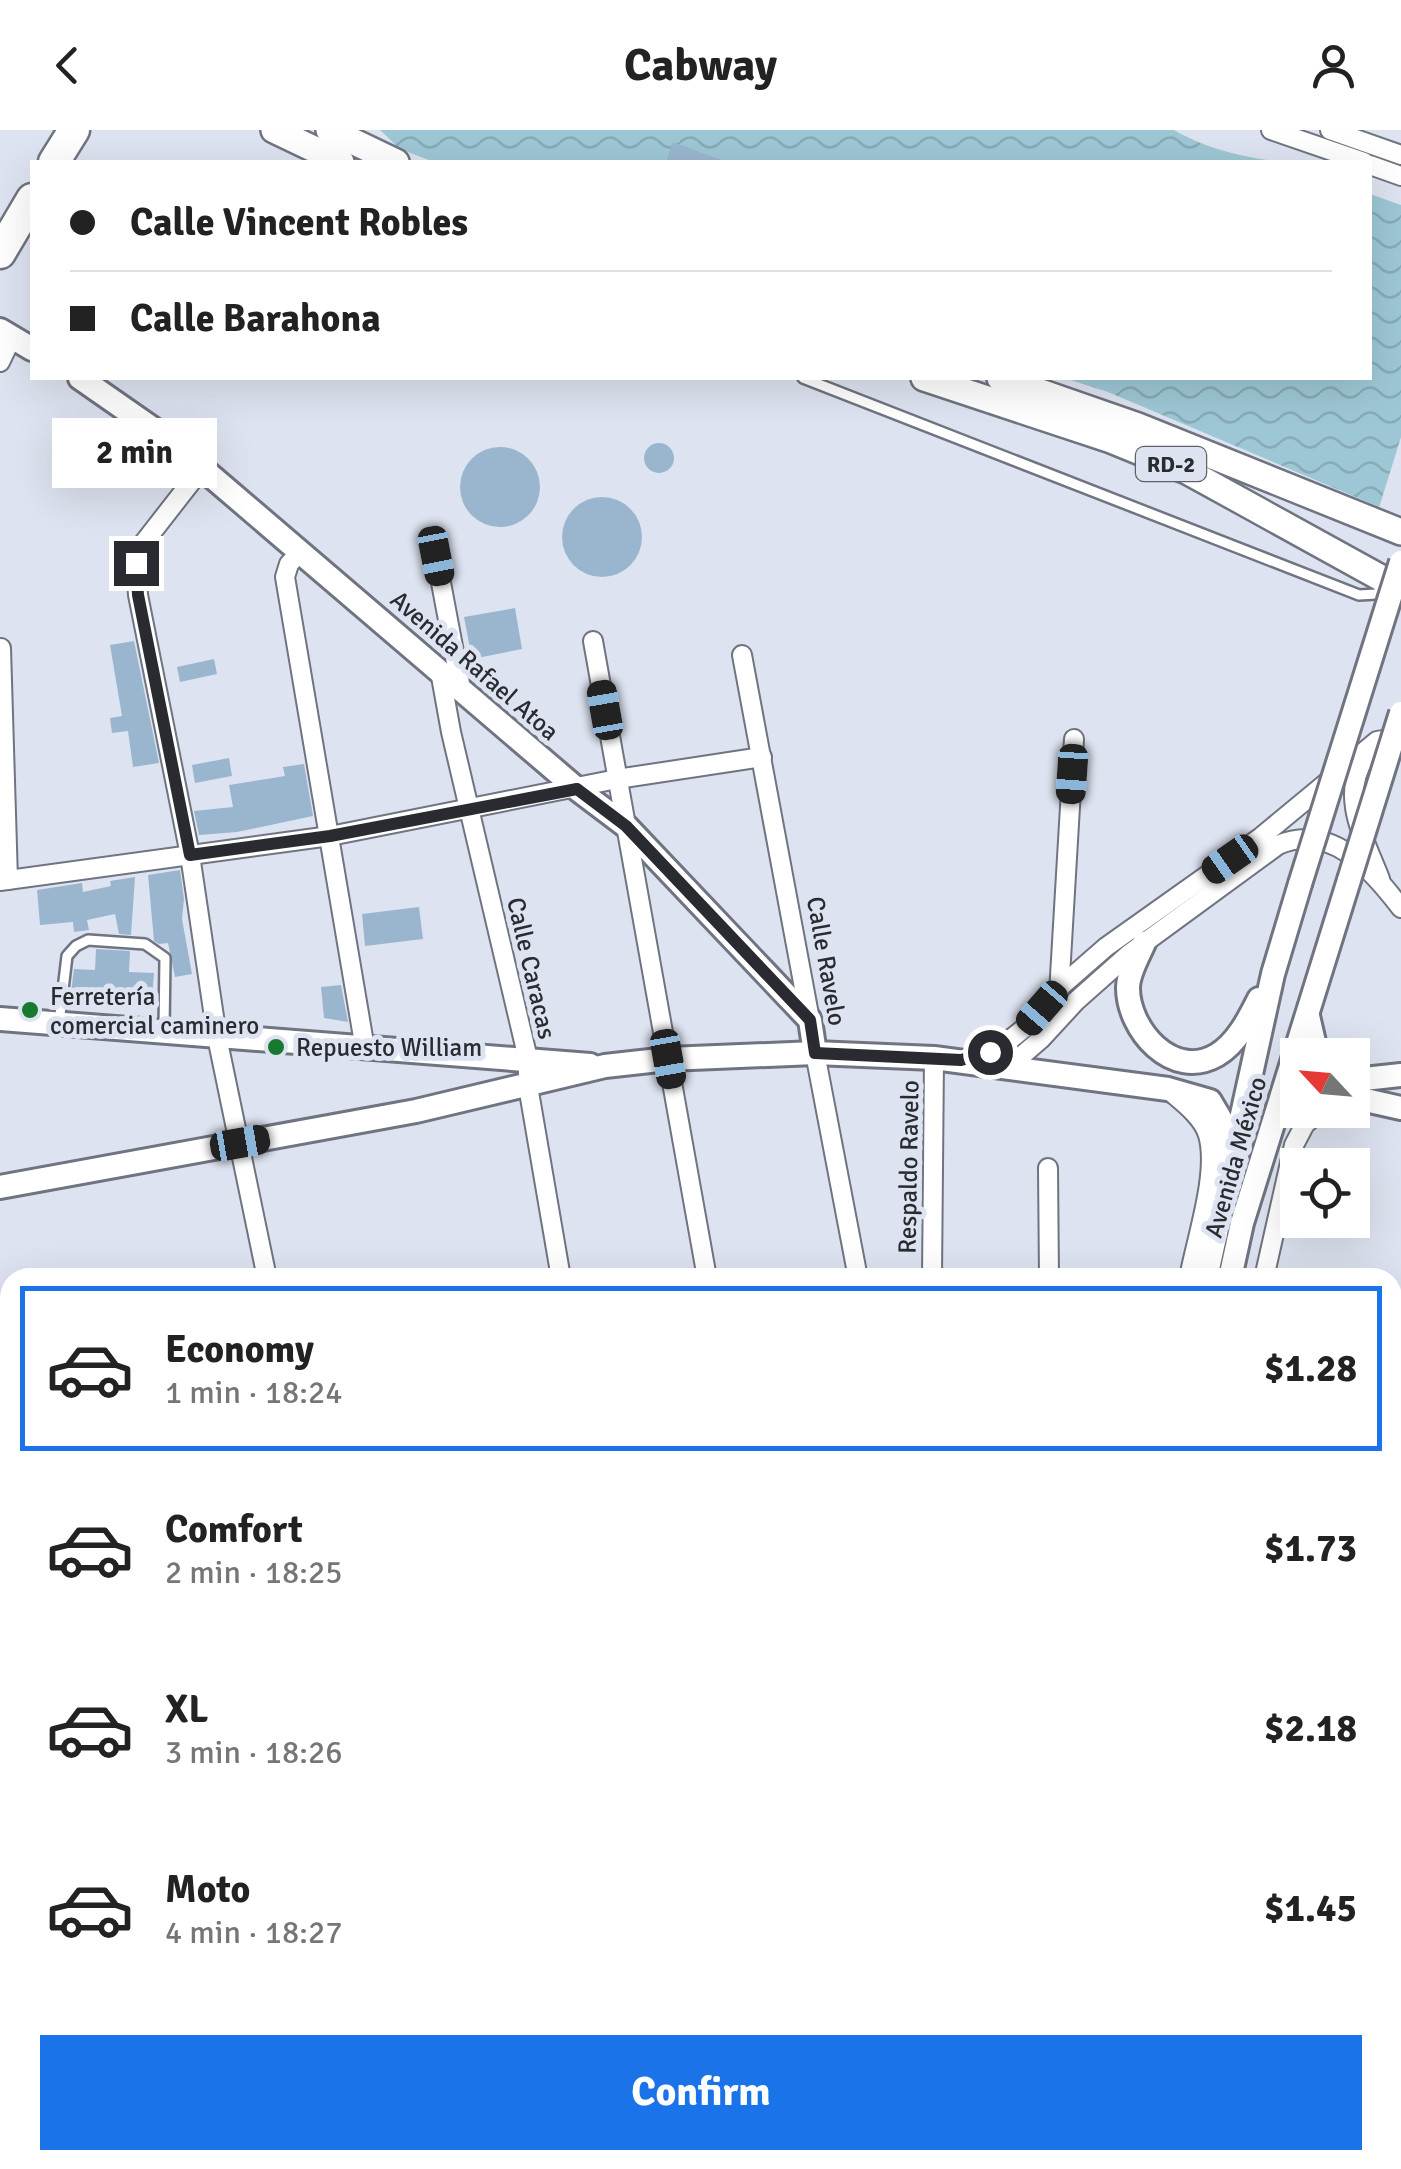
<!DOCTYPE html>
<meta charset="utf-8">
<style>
:root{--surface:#fff;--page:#f2f2f2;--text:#222;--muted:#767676;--line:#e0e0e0;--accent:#1a73e8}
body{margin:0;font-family:Signika,sans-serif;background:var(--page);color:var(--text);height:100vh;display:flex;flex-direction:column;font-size:38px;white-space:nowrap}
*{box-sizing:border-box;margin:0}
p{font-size:32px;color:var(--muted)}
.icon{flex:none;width:55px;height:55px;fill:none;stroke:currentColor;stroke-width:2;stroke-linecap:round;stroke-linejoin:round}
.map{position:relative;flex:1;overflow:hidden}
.details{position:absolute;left:0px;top:1138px;width:1402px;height:902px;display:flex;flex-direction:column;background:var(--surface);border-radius:30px 30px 0 0;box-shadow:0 10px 40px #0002}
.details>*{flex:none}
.top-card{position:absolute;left:30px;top:30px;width:1342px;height:220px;border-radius:0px;box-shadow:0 10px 40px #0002;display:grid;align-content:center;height:220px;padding:0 40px;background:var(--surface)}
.needle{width:65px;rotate:296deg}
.tools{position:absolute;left:1280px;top:908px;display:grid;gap:20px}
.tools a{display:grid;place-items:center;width:90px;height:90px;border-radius:0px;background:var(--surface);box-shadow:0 10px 40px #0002;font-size:50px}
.end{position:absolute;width:45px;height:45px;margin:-22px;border:12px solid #292b30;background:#fff;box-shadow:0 0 0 5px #fff}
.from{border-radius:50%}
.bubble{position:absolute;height:70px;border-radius:0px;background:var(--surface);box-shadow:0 10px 40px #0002;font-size:32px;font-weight:700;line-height:70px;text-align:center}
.car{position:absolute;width:30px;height:60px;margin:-30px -15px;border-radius:12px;box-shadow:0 0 8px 2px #0007;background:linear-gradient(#222 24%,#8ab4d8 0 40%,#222 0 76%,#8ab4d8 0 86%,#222 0)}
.top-card b{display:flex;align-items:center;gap:35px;height:95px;font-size:38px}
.top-card b+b{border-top:2px solid var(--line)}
.top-card i{width:25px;height:25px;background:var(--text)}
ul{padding:18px 0 0;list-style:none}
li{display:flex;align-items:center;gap:30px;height:165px;margin:0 20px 15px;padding:0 20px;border:5px solid transparent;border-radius:0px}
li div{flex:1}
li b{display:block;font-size:38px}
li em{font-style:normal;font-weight:700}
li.current{border-color:var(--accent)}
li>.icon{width:90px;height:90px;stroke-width:1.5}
.primary-button{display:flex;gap:20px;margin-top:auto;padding:20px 40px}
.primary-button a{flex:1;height:115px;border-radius:0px;background:var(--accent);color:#fff;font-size:40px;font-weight:700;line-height:115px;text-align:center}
header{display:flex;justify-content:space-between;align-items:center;height:130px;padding:0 40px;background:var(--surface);font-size:45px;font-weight:700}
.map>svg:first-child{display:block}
.built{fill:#d2d9ee}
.park{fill:#ddc8e2}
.water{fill:url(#water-waves)}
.pier{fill:#dee3f1}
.building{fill:#9ab6cf}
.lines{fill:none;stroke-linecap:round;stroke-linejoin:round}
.service-casing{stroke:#707480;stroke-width:14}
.pedestrian-casing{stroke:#707480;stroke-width:18}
.minor-casing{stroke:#707480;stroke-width:22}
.secondary-casing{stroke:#707480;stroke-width:28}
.primary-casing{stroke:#707480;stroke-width:30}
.motorway-casing{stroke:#707480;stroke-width:35}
.service{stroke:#fff;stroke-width:9}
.pedestrian{stroke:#fff;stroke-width:12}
.minor{stroke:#fff;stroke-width:18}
.secondary{stroke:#fff;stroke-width:22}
.primary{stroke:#fff;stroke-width:25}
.motorway{stroke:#fff;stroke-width:30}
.secondary-bridge-casing{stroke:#707480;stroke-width:28;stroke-linecap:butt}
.secondary-bridge{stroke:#fff;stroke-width:22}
.route{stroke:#292b30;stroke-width:12}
.poi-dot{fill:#167b2e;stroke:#dee3f1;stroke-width:4}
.labels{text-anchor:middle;stroke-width:10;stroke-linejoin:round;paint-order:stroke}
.shield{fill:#dee3f1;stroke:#5f626a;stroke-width:2.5}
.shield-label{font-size:22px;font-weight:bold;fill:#292b30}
.street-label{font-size:25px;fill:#292b30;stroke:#dee3f1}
.poi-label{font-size:25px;fill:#292b30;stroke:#dee3f1;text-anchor:start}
</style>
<header><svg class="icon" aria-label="back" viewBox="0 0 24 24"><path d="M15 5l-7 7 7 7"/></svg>Cabway<svg class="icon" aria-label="person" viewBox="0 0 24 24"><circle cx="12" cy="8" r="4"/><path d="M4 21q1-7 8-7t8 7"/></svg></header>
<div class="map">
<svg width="1401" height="2039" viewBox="0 0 1401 2039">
<defs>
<pattern id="water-waves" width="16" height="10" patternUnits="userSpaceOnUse" patternTransform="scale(2.5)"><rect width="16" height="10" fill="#9ec7d5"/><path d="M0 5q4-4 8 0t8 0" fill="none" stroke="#88abb7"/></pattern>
</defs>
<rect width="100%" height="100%" fill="#dee3f1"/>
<path class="built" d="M0 1769 10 1822V1911L0 1913Z"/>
<path class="park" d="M721 2030H1010L1012 2039H723Z"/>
<g class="water">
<path d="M380 0H1174C1209 20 1240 26 1279 32H434L400 19Z"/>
<path d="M1370 64 1401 75V381L1377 376 1108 262 1064 248H1370Z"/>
</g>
<path class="pier" d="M1401 307V386L1378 381Z"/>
<g class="building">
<path d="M673 12 724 31V32H666Z"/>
<circle cx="659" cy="328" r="15"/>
<circle cx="500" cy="357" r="40"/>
<circle cx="602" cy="407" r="40"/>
<path d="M515 478 522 519 472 529 464 487Z"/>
<path d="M134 511 159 633 133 637 128 601 112 603 110 588 122 586 110 515Z"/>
<path d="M214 529 217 544 180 552 177 537Z"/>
<path d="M229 628 232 646 195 653 192 635Z"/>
<path d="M304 634 313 686 237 702 199 705 194 681 233 677 229 655 285 646 283 637Z"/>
<path d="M180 740 184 769 182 789 192 844 175 847 168 813 159 814 154 811 148 745Z"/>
<path d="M135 747 131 805 119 804 115 784 87 790 89 800 74 802 73 792 40 795 37 760 82 753 83 762 111 756 110 751Z"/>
<path d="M419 777 423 809 365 816 362 784Z"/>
<path d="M96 819 130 821 129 842 154 843 152 867 71 862 74 839 95 840Z"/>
<path d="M341 855 348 892 324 888 321 857Z"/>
</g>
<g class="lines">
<g class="service-casing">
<g id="service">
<path d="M803 248 1359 465 1376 464 1386 455"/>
<path d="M59 893 67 826 76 816 88 810 145 814 165 828 164 900"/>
<path d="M314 2039 356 2030"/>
</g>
</g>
<g class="pedestrian-casing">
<path id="pedestrian" d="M721 2030 723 2039"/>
</g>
<g class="minor-casing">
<g id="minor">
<path d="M1271 0 1364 32"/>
<path d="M1330 0 1401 25"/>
<path d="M1370 35 1401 46"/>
<path d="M0 232 12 207"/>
<path d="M202 338 142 415 136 433 138 465 190 725 217 907 267 1148"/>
<path d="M300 422 289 434 285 447 365 919"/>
<path d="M436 426 461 559"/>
<path d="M593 511 707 1148"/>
<path d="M1 518 8 750"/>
<path d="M742 525 810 890"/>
<path d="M440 541 451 602 528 929V956L561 1148"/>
<path d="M1365 628C1339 666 1365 710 1380 749"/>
<path d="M0 751 330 706 617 649 762 627"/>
<path d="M1059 863 1074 609"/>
<path d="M815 923 858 1148"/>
<path d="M964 929 990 922 1007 912 1026 897 1059 858 1106 817 1261 707 1377 611 1401 607"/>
<path d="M1003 935 1019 928 1041 909 1076 871 1129 824 1278 715C1331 692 1371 739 1401 778"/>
<path d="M1172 963C1185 974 1203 988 1208 1005 1219 1043 1196 1109 1189 1148"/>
<path d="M1048 1038 1049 1148"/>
<path d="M932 1148 934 928"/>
<path d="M1264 1148 1294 1015 1305 994 1322 980"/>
<path d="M0 1211 10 1209"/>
<path d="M0 1315 10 1365"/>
<path d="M1392 1402 1401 1401"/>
<path d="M0 1496 10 1494"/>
<path d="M0 1639 10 1637"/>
<path d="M1392 1692 1401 1691"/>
<path d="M0 1827 10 1886"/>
<path d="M0 1934 10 1932"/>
<path d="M126 2030 128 2039"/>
<path d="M419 2030 421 2039"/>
<path d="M1010 2030 1012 2039"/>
</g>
</g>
<g class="secondary-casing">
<g id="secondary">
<path d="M0 200 32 219"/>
<path d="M80 248 169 310 577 659 626 696 810 890 815 923"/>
<path d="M1144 813C1138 827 1128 843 1128 858 1128 899 1172 951 1217 925 1237 913 1249 889 1259 869"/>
<path d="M1308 886 1314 912 1320 925"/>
<path d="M0 889 590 935"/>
<path d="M1352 946 1364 949 1401 945"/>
<path d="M1352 967 1401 978"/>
<path d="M0 1057 416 981 605 936 668 929 815 923 934 928 1168 959 1210 971 1223 993 1230 1032"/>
<path d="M1206 1148 1273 844 1300 754"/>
<path d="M1230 1148 1242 1093 1349 750"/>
<path d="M1392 1995 1401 1993"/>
<path d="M1260 2030 1261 2039"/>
<path d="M1298 2030 1300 2039"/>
<path d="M1104 2039 1162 2030"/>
</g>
</g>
<g class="primary-casing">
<g id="primary">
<path d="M274 0 341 32"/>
<path d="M329 0 396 32"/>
<path d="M924 248 1111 310 1187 341 1401 459"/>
<path d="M1000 248 1138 296 1401 402"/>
</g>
</g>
<g class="motorway-casing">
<g id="motorway">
<path d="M54 32 74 0"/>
<path d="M0 123 32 69"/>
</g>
</g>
<use href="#service" class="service"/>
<use href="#pedestrian" class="pedestrian"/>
<use href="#minor" class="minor"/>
<use href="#secondary" class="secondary"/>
<use href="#primary" class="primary"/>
<use href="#motorway" class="motorway"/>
<g class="secondary-bridge-casing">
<g id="secondary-bridge">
<path d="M1349 750 1401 583"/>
<path d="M1300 754 1401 432"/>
</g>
</g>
<use href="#secondary-bridge" class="secondary-bridge"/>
</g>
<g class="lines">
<path class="route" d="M136 433 138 465 190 725 330 706 577 659 626 696 810 890 815 923 961 930 990 922"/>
</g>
<g class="poi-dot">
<circle cx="30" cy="880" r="10"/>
<circle cx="276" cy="917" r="10"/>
</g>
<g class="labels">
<rect class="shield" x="1136" y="317" width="70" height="34" rx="8"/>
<g class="shield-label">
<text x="1171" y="342">RD-2</text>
</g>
<g class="street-label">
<text transform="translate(475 535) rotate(41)" y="9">Avenida Rafael Atoa</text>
<text transform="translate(827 831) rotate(80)" y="9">Calle Ravelo</text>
<text transform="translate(532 838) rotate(77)" y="9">Calle Caracas</text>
<text transform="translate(1235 1027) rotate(-74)" y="9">Avenida México</text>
<text transform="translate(908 1037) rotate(-89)" y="9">Respaldo Ravelo</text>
</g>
<g class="poi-label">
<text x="50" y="875">Ferretería<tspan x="50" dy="29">comercial caminero</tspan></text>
<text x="296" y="926">Repuesto William</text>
</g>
</g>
</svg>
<div class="tools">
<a><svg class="needle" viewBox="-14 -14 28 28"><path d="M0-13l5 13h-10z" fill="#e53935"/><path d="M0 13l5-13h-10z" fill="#767676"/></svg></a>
<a><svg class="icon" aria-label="locate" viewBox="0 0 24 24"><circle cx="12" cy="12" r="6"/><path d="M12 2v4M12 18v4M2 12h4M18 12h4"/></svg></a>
</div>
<i class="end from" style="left:990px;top:922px"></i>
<i class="end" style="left:136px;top:433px"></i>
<div class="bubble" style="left:52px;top:288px;width:165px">2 min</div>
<i class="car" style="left:436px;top:426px;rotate:169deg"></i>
<i class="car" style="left:605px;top:580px;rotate:350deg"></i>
<i class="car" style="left:1072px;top:644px;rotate:184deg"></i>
<i class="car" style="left:1230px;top:729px;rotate:235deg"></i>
<i class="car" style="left:1042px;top:878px;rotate:221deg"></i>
<i class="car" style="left:668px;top:929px;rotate:170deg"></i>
<i class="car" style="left:240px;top:1013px;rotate:80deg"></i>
<div class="top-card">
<b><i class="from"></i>Calle Vincent Robles</b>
<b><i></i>Calle Barahona</b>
</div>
<section class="details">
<ul>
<li class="current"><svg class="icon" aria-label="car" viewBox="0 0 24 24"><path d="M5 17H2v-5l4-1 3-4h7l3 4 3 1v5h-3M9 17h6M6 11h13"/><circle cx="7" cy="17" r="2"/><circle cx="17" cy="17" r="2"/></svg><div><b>Economy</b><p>1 min · 18:24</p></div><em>$1.28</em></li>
<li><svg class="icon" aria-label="car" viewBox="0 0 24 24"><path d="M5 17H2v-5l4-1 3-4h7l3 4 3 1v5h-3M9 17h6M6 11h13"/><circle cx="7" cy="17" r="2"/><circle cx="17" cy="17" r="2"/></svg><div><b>Comfort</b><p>2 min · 18:25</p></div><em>$1.73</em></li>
<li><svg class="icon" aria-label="car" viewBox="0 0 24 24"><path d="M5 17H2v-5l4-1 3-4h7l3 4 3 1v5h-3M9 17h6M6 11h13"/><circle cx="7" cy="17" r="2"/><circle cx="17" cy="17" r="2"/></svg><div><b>XL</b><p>3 min · 18:26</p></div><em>$2.18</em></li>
<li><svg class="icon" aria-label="car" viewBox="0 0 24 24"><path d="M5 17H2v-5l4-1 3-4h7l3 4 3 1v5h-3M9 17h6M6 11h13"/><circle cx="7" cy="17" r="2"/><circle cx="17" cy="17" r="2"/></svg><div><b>Moto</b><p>4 min · 18:27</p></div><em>$1.45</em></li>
</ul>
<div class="primary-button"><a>Confirm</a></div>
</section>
</div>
